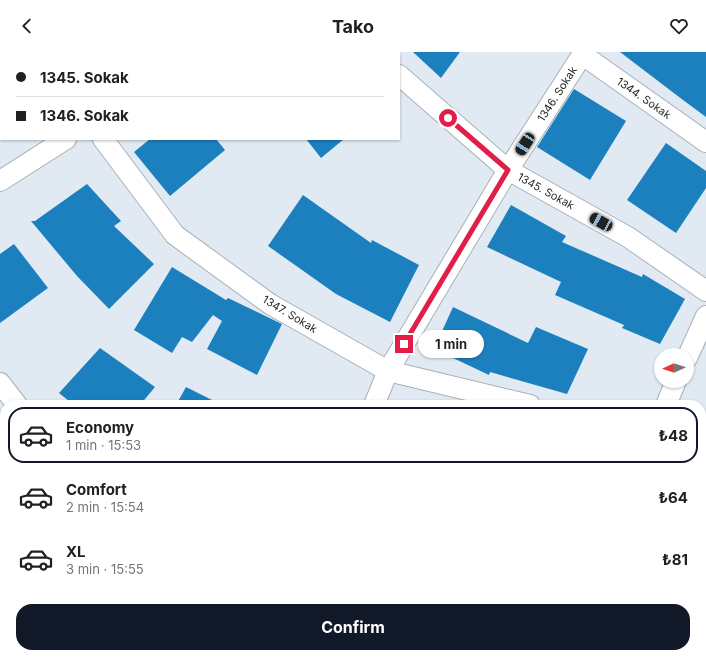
<!DOCTYPE html>
<meta charset="utf-8">
<style>
:root{--surface:#fff;--page:#f2f2f2;--text:#202124;--muted:#757577;--line:#e0e0e0;--accent:#111827}
body{margin:0;font-family:Inter,sans-serif;background:var(--page);color:var(--text);height:100vh;display:flex;flex-direction:column;font-size:15px;white-space:nowrap}
*{box-sizing:border-box;margin:0}
p{font-size:13px;color:var(--muted)}
.icon{flex:none;width:22px;height:22px;fill:none;stroke:currentColor;stroke-width:2;stroke-linecap:round;stroke-linejoin:round}
.map{position:relative;flex:1;overflow:hidden}
.side{position:absolute;left:0px;top:348px;width:706px;height:258px;display:flex;flex-direction:column;background:var(--surface);border-radius:16px 16px 0 0;box-shadow:0 1px 3px #0004}
.side>*{flex:none}
.hud{position:absolute;left:0px;top:0px;width:400px;height:88px;box-shadow:0 1px 3px #0004;display:grid;align-content:center;height:88px;padding:0 16px;background:var(--surface)}
.needle{width:26px;rotate:267deg}
.tools{position:absolute;left:654px;top:296px;display:grid;gap:8px}
.tools a{display:grid;place-items:center;width:40px;height:40px;border-radius:50%;background:var(--surface);box-shadow:0 1px 3px #0004;font-size:20px}
.end{position:absolute;width:18px;height:18px;margin:-9px;border:5px solid #e11d48;background:#fff;box-shadow:0 0 0 2px #fff}
.from{border-radius:50%}
.bubble{position:absolute;height:28px;border-radius:14px;background:var(--surface);box-shadow:0 1px 3px #0004;font-size:13px;font-weight:700;line-height:28px;text-align:center}
.car{position:absolute;width:12px;height:24px;margin:-12px -6px;border-radius:5px;box-shadow:0 0 3px 1px #0007;background:linear-gradient(#222 24%,#8ab4d8 0 40%,#222 0 76%,#8ab4d8 0 86%,#222 0)}
.hud b{display:flex;align-items:center;gap:14px;height:38px;font-size:15px}
.hud b+b{border-top:1px solid var(--line)}
.hud i{width:10px;height:10px;background:var(--text)}
ul{padding:7px 0 0;list-style:none}
li{display:flex;align-items:center;gap:12px;height:56px;margin:0 8px 6px;padding:0 8px;border:2px solid transparent;border-radius:16px}
li div{flex:1}
li b{display:block;font-size:15px}
li em{font-style:normal;font-weight:700}
li.current{border-color:var(--accent)}
li>.icon{width:36px;height:36px;stroke-width:1.5}
.primary-button{display:flex;gap:8px;margin-top:auto;padding:8px 16px}
.primary-button a{flex:1;height:46px;border-radius:16px;background:var(--accent);color:#fff;font-size:16px;font-weight:700;line-height:46px;text-align:center}
header{display:flex;justify-content:space-between;align-items:center;height:52px;padding:0 16px;background:var(--surface);font-size:18px;font-weight:700}
.map>svg:first-child{display:block}
.building{fill:#1c80bf}
.lines{fill:none;stroke-linecap:round;stroke-linejoin:round}
.minor-casing{stroke:#a7b0b8;stroke-width:22}
.minor{stroke:#fff;stroke-width:20}
.route{stroke:#e11d48;stroke-width:5}
.labels{text-anchor:middle;stroke-width:3.5;stroke-linejoin:round;paint-order:stroke}
.street-label{font-size:11px;fill:#26292c;stroke:#fff}
</style>
<header><svg class="icon" aria-label="back" viewBox="0 0 24 24"><path d="M15 5l-7 7 7 7"/></svg>Tako<svg class="icon" aria-label="heart" viewBox="0 0 24 24"><path d="M12 20l-8-8c-3-5 5-10 8-4 3-6 11-1 8 4z"/></svg></header>
<div class="map">
<svg width="706" height="606" viewBox="0 0 706 606">
<rect width="100%" height="100%" fill="#e1eaf2"/>
<g class="building">
<path d="M413 0H460L441 26Z"/>
<path d="M620 0H706V65L683 48Z"/>
<path d="M574 37 626 69 590 128 537 95Z"/>
<path d="M150 87H216L225 98 170 144 134 100Z"/>
<path d="M306 87H344L321 106Z"/>
<path d="M666 91 706 119V136L676 181 627 148Z"/>
<path d="M87 132 121 169 114 174 154 212 109 257 77 224 31 169H35Z"/>
<path d="M303 143 371 191 372 188 419 213 390 270 336 242 268 194Z"/>
<path d="M511 153 566 184 562 190 642 225 643 222 685 247 660 292 622 276 624 273 555 243 561 230 487 195Z"/>
<path d="M14 192 48 236 0 271V202Z"/>
<path d="M172 215 226 248 228 246 282 272 257 323 207 297 222 269 213 263 192 290 182 285 172 301 134 278Z"/>
<path d="M453 255 528 291 536 275 588 297 567 342 490 320 489 323 434 297Z"/>
<path d="M100 296 155 335 140 353H74L59 341Z"/>
<path d="M186 335 222 353H176Z"/>
</g>
<g class="lines">
<g class="minor-casing">
<g id="minor">
<path d="M34 0 35 1"/>
<path d="M380 0 381 1"/>
<path d="M219 1 220 0"/>
<path d="M583 3 706 90"/>
<path d="M399 23 508 118 628 185 706 239"/>
<path d="M103 87 175 183 270 252 388 319 530 353"/>
<path d="M0 129 66 87"/>
<path d="M687 306 706 264"/>
<path d="M0 331 17 353"/>
<path d="M374 353 388 319 508 118 584 0"/>
<path d="M666 353 676 329"/>
<path d="M0 442 5 436"/>
<path d="M701 489H706"/>
<path d="M0 574 5 576"/>
<path d="M92 601 110 606"/>
<path d="M602 601 612 606"/>
<path d="M503 606V601"/>
</g>
</g>
<use href="#minor" class="minor"/>
</g>
<g class="lines">
<path class="route" d="M404 292 508 118 448 66"/>
</g>
<g class="labels">
<g class="street-label">
<text transform="translate(557 42) rotate(-57)" y="4">1346. Sokak</text>
<text transform="translate(644 46) rotate(35)" y="4">1344. Sokak</text>
<text transform="translate(546 139) rotate(29)" y="4">1345. Sokak</text>
<text transform="translate(290 262) rotate(31)" y="4">1347. Sokak</text>
</g>
</g>
</svg>
<div class="tools">
<a><svg class="needle" viewBox="-14 -14 28 28"><path d="M0-13l5 13h-10z" fill="#e53935"/><path d="M0 13l5-13h-10z" fill="#757577"/></svg></a>
</div>
<i class="end from" style="left:448px;top:66px"></i>
<i class="end" style="left:404px;top:292px"></i>
<div class="bubble" style="left:418px;top:278px;width:66px">1 min</div>
<i class="car" style="left:525px;top:92px;rotate:213deg"></i>
<i class="car" style="left:601px;top:170px;rotate:299deg"></i>
<div class="hud">
<b><i class="from"></i>1345. Sokak</b>
<b><i></i>1346. Sokak</b>
</div>
<section class="side">
<ul>
<li class="current"><svg class="icon" aria-label="car" viewBox="0 0 24 24"><path d="M5 17H2v-5l4-1 3-4h7l3 4 3 1v5h-3M9 17h6M6 11h13"/><circle cx="7" cy="17" r="2"/><circle cx="17" cy="17" r="2"/></svg><div><b>Economy</b><p>1 min · 15:53</p></div><em>₺48</em></li>
<li><svg class="icon" aria-label="car" viewBox="0 0 24 24"><path d="M5 17H2v-5l4-1 3-4h7l3 4 3 1v5h-3M9 17h6M6 11h13"/><circle cx="7" cy="17" r="2"/><circle cx="17" cy="17" r="2"/></svg><div><b>Comfort</b><p>2 min · 15:54</p></div><em>₺64</em></li>
<li><svg class="icon" aria-label="car" viewBox="0 0 24 24"><path d="M5 17H2v-5l4-1 3-4h7l3 4 3 1v5h-3M9 17h6M6 11h13"/><circle cx="7" cy="17" r="2"/><circle cx="17" cy="17" r="2"/></svg><div><b>XL</b><p>3 min · 15:55</p></div><em>₺81</em></li>
</ul>
<div class="primary-button"><a>Confirm</a></div>
</section>
</div>
